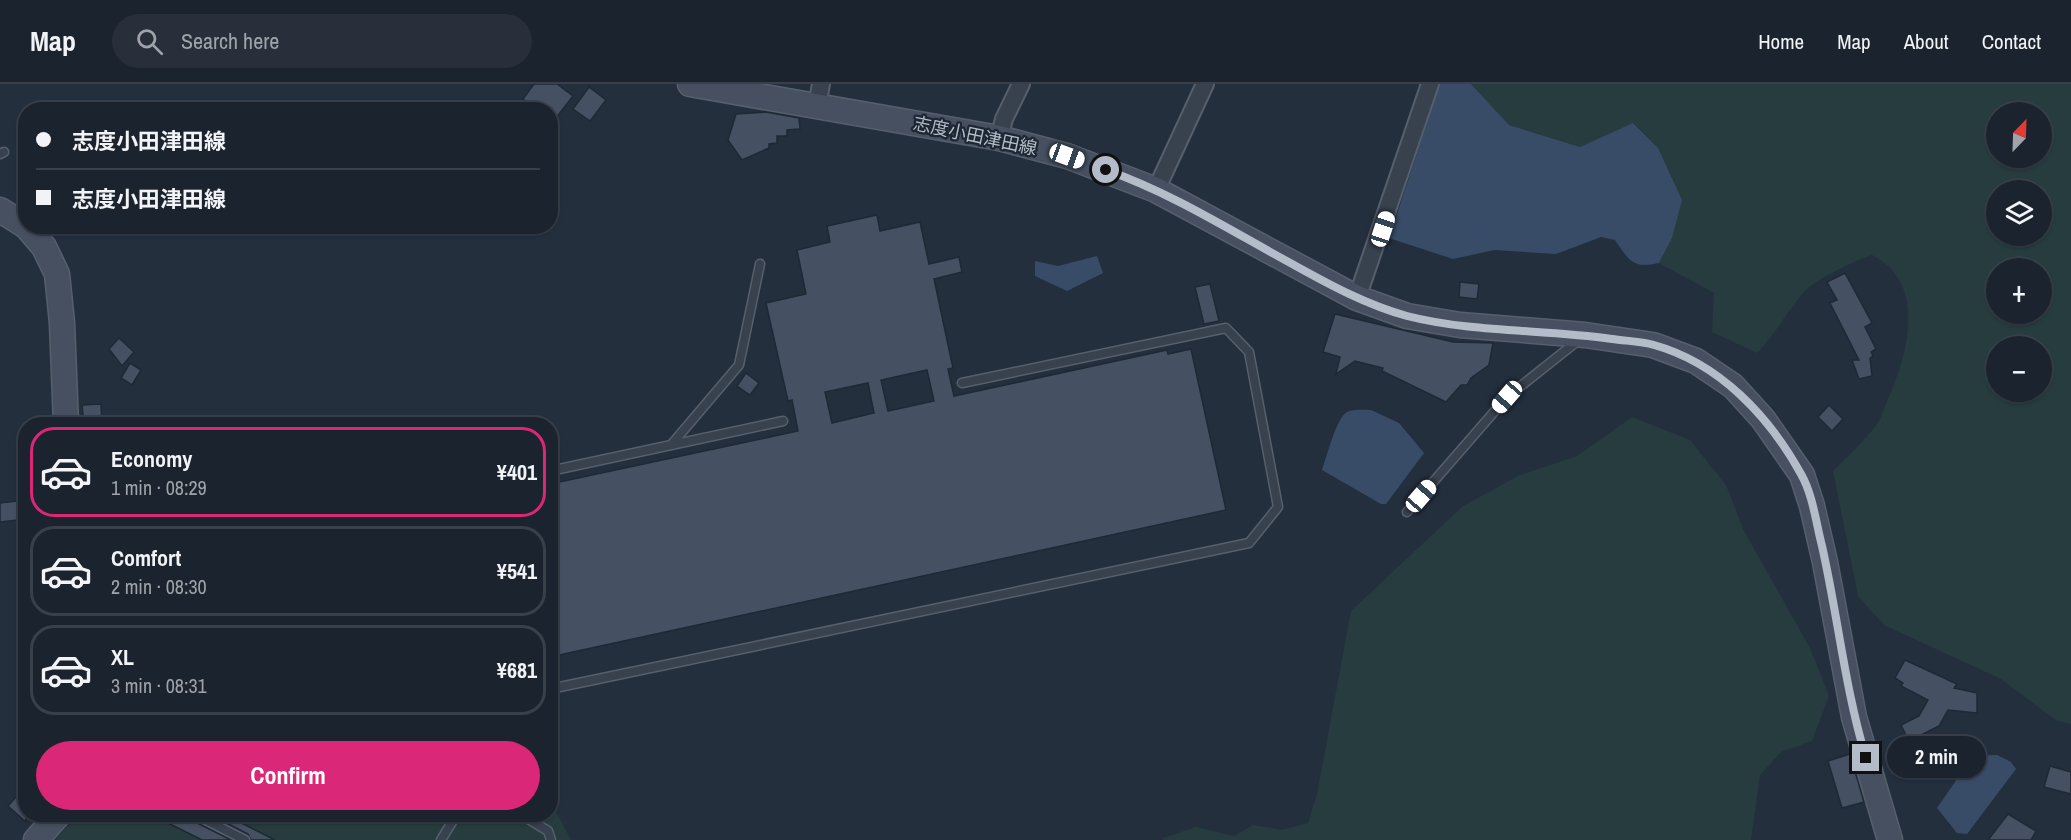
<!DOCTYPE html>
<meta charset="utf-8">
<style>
:root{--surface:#1b232e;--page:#282f3a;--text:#f1f3f6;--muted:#a0a4aa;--line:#39404a;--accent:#db2777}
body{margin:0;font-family:"Archivo Narrow","Noto Sans JP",sans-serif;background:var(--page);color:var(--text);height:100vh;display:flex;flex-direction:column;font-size:22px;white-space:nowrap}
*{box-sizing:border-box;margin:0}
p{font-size:20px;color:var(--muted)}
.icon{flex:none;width:33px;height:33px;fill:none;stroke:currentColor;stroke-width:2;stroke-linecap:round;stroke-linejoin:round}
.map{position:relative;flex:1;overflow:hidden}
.side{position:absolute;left:18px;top:333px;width:540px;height:405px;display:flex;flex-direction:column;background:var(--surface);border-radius:24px;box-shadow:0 2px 4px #0004,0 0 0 2px var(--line)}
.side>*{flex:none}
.banner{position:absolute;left:18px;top:18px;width:540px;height:132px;border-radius:24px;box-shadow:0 2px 4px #0004,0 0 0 2px var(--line);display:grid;align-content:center;height:132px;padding:0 18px;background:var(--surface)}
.needle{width:39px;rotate:23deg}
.fabs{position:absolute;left:1986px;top:18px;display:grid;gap:12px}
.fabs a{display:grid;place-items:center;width:66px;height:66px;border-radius:50%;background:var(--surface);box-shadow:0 2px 4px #0004,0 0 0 2px var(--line);font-size:30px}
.end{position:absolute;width:27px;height:27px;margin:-14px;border:8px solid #b4bcc9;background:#111;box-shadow:0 0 0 3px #111}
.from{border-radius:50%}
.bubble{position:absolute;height:42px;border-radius:21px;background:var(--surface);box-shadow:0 2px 4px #0004,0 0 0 2px var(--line);font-size:20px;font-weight:800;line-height:42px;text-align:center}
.car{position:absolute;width:18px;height:36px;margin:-18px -9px;border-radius:8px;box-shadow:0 0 4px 2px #0007;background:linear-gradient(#fff 24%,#345 0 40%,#fff 0 76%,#345 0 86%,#fff 0)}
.banner b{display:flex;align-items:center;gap:21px;height:57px;font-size:22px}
.banner b+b{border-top:2px solid var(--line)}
.banner i{width:15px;height:15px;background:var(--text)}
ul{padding:10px 0 0;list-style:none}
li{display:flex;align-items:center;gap:18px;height:90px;margin:0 12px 9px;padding:0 6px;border:3px solid var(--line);border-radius:24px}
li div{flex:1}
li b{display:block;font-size:22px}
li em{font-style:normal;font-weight:800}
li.current{border-color:var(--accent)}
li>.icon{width:54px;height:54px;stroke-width:1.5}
.button{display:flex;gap:12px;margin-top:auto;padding:12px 18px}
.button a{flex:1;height:69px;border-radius:36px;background:var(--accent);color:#fff;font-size:24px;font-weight:800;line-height:69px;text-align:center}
header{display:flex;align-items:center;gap:36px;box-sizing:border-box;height:84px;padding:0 30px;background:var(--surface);border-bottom:2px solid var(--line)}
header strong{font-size:28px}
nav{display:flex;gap:33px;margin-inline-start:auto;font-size:21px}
.search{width:420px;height:54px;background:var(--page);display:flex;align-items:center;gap:15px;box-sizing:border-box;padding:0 21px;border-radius:33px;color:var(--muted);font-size:22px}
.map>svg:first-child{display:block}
.green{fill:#263c3f;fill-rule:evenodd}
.water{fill:#394c67}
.building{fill:#455162;stroke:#1f2835;stroke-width:1.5;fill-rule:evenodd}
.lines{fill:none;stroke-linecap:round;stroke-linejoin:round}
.lane-casing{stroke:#565f6c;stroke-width:11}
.street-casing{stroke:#565f6c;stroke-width:20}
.secondary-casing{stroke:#565f6c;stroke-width:27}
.lane{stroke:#38414e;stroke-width:8}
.street{stroke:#38414e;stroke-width:16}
.secondary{stroke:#465061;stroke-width:24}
.route{stroke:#b4bcc9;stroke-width:8}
.labels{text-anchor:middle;stroke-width:4.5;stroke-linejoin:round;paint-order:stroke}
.street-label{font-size:18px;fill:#b4bcc9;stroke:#1d2633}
</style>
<header>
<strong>Map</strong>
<div class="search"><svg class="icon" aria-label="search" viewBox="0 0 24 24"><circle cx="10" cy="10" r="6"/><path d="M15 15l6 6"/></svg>Search here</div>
<nav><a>Home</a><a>Map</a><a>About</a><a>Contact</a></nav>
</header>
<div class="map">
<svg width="2071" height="756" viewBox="0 0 2071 756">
<rect width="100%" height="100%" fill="#242f3e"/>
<g class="green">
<path d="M1471 0H2071V640L2057 637 2001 595 1884 541 1858 512 1833 387C1847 373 1862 359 1874 344 1882 335 1885 321 1890 310 1909 266 1926 198 1872 171 1854 177 1815 195 1803 209 1786 229 1775 251 1757 269L1712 248 1714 209 1659 179 1672 154 1658 64 1634 39 1580 63 1509 41ZM1996 28H2042V74H1996ZM1996 106H2042V152H1996ZM1996 184H2042V230H1996ZM1996 262H2042V308H1996Z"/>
<path d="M1632 333 1690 356 1726 401 1744 447 1810 564 1829 612 1812 657 1781 668 1760 691 1751 756H1163V754L1196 743 1234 752 1253 741 1282 746 1308 739 1317 710 1351 527 1463 422 1520 391 1577 372Z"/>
<path d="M551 718 571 756H55L78 731 550 730Z"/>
</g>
<g class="water">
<path d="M1440 0H1471L1509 41 1580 63 1633 39 1658 64 1682 116 1672 154 1659 179C1632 185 1629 176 1615 156L1601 153 1556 170 1494 166 1453 175 1389 154Z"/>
<path d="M1097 172 1103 189 1067 207 1035 192V177L1058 182Z"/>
<path d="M1371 326 1399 339 1424 369 1386 420H1381L1322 386C1327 373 1336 334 1347 328 1353 325 1364 326 1371 326Z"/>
<path d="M1997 671 2011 678 2016 685 1967 750 1957 749 1937 724 1973 672Z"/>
</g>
<g class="building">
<path d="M534 0H557L573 12 556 34 550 31V26H539L523 15Z"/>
<path d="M589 3 606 16 590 37 573 25Z"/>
<path d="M766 28 799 34 800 45 787 46V52H777V59L769 60V64L742 76 728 56 736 30Z"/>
<path d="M877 131 880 147 920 138 929 180 959 173 962 188 934 195 953 284 948 285 954 312 1167 266 1168 270 1191 265 1226 426 550 573V400L798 347 792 316 788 317 766 219 806 210 797 166 830 158 827 142ZM927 286 934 317 888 327 881 296ZM868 299 874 329 832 339 825 308Z"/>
<path d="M1845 189 1872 239 1865 243 1876 265 1871 268 1873 272 1870 274 1872 292 1859 295 1852 276H1859L1830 219 1837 216 1827 198Z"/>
<path d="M1460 198 1479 200 1477 215 1459 213Z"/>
<path d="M1210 200 1219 237 1204 240 1195 203Z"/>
<path d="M1335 230 1453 258 1493 259 1489 281 1471 294 1467 301H1461L1446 318 1382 287 1383 284 1355 277 1336 290 1340 273 1323 268Z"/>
<path d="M119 254 134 268 122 282 109 265Z"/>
<path d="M130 279 141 286 132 301 121 294Z"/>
<path d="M746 289 759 299 750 311 737 302Z"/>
<path d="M101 320 102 340H84L82 321Z"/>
<path d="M1829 321 1843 335 1832 347 1818 333Z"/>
<path d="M26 416V435L0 438V419Z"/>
<path d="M1905 576 1957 600 1954 604 1977 609V629L1948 626 1939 642 1909 657 1901 641 1919 632 1928 616 1901 602 1903 599 1895 594Z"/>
<path d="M1850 670 1864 718 1842 724 1828 677Z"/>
<path d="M2050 682 2071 688V710L2044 703Z"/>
<path d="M16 713 26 721V738L8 722Z"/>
<path d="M150 730H188L191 736 231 756H202Z"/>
<path d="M209 730H224L275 756H251L248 750Z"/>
<path d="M2008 730 2036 747 2031 756H1988Z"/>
</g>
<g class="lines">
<g class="lane-casing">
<g id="lane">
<path d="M0 70 4 68"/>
<path d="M671 361 739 281 760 180"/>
<path d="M550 387 783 337"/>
<path d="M1407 428 1507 313 1580 255"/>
<path d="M550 605 1249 459 1278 423 1249 268 1226 244 962 299"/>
<path d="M194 730 245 756"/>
<path d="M520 730 548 747 551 756"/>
<path d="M441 756 457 730"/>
</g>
</g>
<g class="street-casing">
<g id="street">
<path d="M817 22 821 0"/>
<path d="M999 54 1004 35 1021 0"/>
<path d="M1156 106 1205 0"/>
<path d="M1357 214 1430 0"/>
</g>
</g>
<g class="secondary-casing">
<g id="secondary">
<path d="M690 0 999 54 1067 72 1156 106 1357 214 1407 232 1460 241 1585 251 1653 261 1696 277 1733 302 1763 335 1802 391 1812 422 1825 478 1854 633 1890 756"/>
<path d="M0 126 26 142"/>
<path d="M26 142 44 163 57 190 62 239 66 340"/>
<path d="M36 756 59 730"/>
</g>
</g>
<use href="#lane" class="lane"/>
<use href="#street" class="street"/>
<use href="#secondary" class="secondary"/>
</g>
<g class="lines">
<path class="route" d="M1106 86C1172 109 1233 148 1294 181 1330 201 1367 221 1407 232 1474 249 1544 245 1612 255 1625 257 1641 257 1654 261 1719 279 1769 332 1801 390 1813 411 1816 439 1822 462 1838 533 1845 605 1866 674"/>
</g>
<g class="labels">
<g class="street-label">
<text transform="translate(975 52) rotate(12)" y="6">志度小田津田線</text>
</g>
</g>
</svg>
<div class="fabs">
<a><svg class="needle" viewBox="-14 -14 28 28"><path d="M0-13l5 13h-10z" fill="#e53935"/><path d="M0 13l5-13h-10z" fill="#a0a4aa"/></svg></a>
<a><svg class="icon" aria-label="layers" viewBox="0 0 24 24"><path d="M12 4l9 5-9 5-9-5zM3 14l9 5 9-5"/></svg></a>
<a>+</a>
<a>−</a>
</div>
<i class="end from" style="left:1106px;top:86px"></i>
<i class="end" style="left:1866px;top:674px"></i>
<div class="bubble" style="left:1887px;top:652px;width:99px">2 min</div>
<i class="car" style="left:1067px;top:72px;rotate:110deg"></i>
<i class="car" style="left:1383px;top:145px;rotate:18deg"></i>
<i class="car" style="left:1507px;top:313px;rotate:221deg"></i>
<i class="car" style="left:1421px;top:412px;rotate:41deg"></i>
<div class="banner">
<b><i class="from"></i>志度小田津田線</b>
<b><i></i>志度小田津田線</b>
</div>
<section class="side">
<ul>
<li class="current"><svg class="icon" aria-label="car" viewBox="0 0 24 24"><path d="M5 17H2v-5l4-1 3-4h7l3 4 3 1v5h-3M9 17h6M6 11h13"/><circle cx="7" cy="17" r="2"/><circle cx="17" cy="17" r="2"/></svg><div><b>Economy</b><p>1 min · 08:29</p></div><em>¥401</em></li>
<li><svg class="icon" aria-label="car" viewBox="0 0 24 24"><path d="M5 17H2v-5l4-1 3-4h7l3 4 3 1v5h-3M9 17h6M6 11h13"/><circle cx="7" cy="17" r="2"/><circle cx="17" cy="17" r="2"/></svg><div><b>Comfort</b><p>2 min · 08:30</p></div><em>¥541</em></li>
<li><svg class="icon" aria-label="car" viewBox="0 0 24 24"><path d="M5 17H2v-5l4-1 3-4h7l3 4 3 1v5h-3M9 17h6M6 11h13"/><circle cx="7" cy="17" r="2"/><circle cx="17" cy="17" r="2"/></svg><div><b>XL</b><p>3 min · 08:31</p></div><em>¥681</em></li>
</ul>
<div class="button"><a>Confirm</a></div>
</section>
</div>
